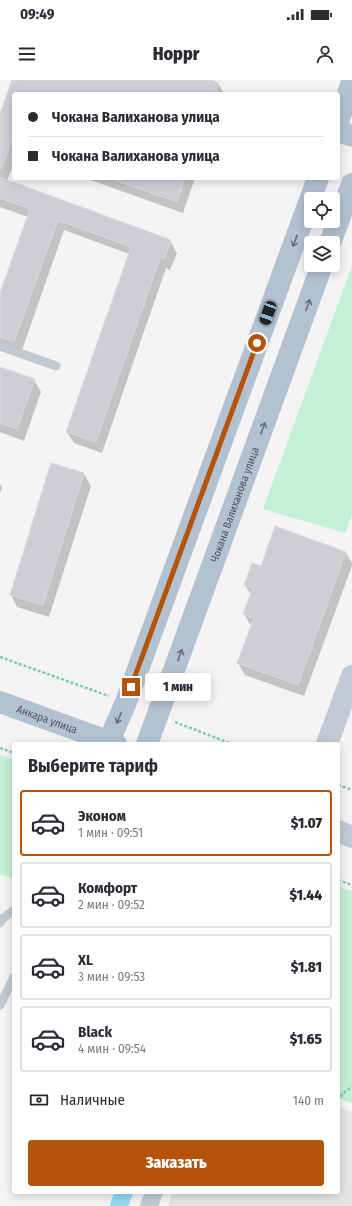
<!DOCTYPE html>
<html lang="ru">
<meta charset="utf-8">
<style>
:root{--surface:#fff;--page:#f2f2f3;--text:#2b2b33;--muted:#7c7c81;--line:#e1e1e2;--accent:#b45309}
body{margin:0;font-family:"Fira Sans Condensed",sans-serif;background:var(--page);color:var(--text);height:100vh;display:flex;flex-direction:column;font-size:15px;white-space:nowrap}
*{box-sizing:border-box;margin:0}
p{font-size:13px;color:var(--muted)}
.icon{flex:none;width:22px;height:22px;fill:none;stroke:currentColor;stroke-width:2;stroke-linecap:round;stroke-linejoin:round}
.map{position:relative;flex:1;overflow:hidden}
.drawer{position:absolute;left:12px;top:662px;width:328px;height:452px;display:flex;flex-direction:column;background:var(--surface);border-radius:4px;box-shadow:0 2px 10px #0003}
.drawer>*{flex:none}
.hud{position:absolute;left:12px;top:12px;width:328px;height:88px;border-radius:4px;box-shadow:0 2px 10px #0003;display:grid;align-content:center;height:88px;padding:0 16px;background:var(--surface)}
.tools{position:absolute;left:304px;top:112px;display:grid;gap:8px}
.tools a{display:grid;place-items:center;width:36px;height:36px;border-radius:4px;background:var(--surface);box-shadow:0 2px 10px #0003;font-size:20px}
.end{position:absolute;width:18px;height:18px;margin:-9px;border:5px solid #b45309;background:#fff;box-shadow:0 0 0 2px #fff}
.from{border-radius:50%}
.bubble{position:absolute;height:28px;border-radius:4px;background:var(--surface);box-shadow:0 2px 10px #0003;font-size:13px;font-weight:800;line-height:28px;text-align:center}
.car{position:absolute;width:12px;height:24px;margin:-12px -6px;border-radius:5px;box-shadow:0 0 3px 1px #0007;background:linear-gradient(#222 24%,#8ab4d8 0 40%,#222 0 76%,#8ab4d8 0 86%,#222 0)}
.hud b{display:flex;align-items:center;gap:14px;height:38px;font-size:15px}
.hud b+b{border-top:1px solid var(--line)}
.hud i{width:10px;height:10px;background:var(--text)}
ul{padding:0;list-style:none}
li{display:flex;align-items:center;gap:12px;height:66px;margin:0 8px 6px;padding:0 8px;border:2px solid var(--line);border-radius:4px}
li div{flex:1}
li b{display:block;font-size:15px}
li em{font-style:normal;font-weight:800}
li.on{border-color:var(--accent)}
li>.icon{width:36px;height:36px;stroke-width:1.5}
h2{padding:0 16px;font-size:18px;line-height:48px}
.pay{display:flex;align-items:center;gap:10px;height:44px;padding:0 16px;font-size:15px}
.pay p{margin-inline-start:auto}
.cta{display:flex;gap:8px;margin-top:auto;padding:8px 16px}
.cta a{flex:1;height:46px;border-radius:4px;background:var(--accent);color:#fff;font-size:16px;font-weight:800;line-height:46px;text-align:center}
.status{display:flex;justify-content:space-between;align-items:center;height:28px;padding:0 20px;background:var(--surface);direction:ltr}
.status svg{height:11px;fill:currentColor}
header{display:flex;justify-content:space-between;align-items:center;height:52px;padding:0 16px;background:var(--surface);font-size:18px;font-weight:800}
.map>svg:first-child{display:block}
.education{fill:#e6e4e5}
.green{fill:#c3f1d5}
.shadow{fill:#0003}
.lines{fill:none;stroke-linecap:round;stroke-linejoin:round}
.canal{stroke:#90daee;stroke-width:18}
.building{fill:#cdcfd5;stroke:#d7d9de}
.path{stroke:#7ad0a6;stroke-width:2.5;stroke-dasharray:3 2;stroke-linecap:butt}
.lane{stroke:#c1cad2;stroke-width:9}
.street{stroke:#c1cad2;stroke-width:18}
.secondary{stroke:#c1cbd6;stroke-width:22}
.primary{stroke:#b3c2d1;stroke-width:22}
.oneway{stroke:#64717d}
.route{stroke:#b45309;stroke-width:5}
.labels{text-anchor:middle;stroke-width:3;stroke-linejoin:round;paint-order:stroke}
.street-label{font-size:11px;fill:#4a5661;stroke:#fff}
</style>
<div class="status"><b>09:49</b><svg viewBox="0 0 49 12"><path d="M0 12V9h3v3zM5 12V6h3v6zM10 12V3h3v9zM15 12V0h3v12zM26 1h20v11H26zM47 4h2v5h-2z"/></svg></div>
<header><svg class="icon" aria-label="menu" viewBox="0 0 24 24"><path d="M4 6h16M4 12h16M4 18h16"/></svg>Hoppr<svg class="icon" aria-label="person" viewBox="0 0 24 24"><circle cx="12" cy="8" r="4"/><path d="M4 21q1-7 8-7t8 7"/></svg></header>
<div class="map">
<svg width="352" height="1126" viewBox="0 0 352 1126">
<rect width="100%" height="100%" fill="#f5f3f3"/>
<path class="education" d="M338 1027 352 1032V1126H168L173 1112H338Z"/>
<g class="green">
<path d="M352 186V435L345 453 263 429Z"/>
<path d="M0 675 14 680V799L0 794Z"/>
<path d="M338 806 352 811V1023L338 1018Z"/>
</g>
<g class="shadow">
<path d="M13 0H208L218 3 224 14H14V83L7 101 170 161 177 173 170 190 166 188 102 373 74 363 67 352 129 174 64 150 21 273 0 266V216L28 137 0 127V37Z"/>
<path d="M85 98H195L183 133Z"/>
<path d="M0 288 34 300 41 312 24 361 0 352Z"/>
<path d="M52 384 84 394 91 406 49 537 17 527 11 515Z"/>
<path d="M0 404 2 408 0 413Z"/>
<path d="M346 473 352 483V486L304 616 245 595 238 583 251 546 244 534 251 515 245 505 261 487Z"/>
</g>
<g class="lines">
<path class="canal" d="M119 1126 124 1112"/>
</g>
<g class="building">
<path d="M12 0H211L219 3 215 14H14V64L11 63 1 89 0 88V34Z"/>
<path d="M0 97 171 160 164 179 160 178 96 362 66 352 131 167 58 140 14 262 0 257V213L30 129 0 118Z"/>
<path d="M116 98H185L177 122 115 100Z"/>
<path d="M0 287 35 299 17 349 0 343Z"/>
<path d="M51 383 84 393 43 525 10 515Z"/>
<path d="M275 446 346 472 298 605 237 583 254 538 243 534 253 508 244 505 252 483 261 486Z"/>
</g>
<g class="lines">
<g class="path">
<path d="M0 577 109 616"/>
<path d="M175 642 232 664"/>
<path d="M0 668 14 673"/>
<path d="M338 705 352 710"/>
<path d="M338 800 352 805"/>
<path d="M338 1021 342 1014 352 1007"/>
</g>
<g class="lane">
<path d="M0 266 56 286"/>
<path d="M0 843 2 839 14 830"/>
<path d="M0 925 14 897"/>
</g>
<path class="street" d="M149 1126 154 1112"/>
<g class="secondary">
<path d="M327 664 352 596"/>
<path d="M338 751 352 757"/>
</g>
<g class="primary">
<path d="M338 42 352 2"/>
<path d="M338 51 352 56"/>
<path d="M330 163 352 104"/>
<path id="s1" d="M0 622 116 664"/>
<path d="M109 661 126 622 318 98"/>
<path id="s2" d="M147 664 322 185"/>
</g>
</g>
<defs><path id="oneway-shaft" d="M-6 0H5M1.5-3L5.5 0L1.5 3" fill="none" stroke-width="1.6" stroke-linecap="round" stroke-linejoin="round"/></defs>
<g class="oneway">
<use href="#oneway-shaft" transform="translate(295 161) rotate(110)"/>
<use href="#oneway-shaft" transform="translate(308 225) rotate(-70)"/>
<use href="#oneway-shaft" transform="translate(263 348) rotate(-70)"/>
<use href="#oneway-shaft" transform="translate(180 575) rotate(-70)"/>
<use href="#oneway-shaft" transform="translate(119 638) rotate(113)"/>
</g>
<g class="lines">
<path class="route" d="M131 607 257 263"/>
</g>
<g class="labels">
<g class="street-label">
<text dy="4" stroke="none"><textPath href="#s2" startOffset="255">Чокана Валиханова улица</textPath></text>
<text dy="4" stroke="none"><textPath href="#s1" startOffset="50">Анкара улица</textPath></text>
</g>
</g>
</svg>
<div class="tools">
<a><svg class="icon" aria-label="locate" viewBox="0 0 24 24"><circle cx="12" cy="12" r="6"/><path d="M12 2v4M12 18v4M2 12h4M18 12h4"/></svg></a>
<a><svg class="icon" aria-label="layers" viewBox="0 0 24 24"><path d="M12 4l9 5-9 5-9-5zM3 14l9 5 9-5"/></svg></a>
</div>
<i class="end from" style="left:257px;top:263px"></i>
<i class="end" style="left:131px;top:607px"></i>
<div class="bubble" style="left:145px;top:593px;width:66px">1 мин</div>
<i class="car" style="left:268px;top:233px;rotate:200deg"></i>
<div class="hud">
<b><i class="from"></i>Чокана Валиханова улица</b>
<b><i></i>Чокана Валиханова улица</b>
</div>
<section class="drawer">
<h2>Выберите тариф</h2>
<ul>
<li class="on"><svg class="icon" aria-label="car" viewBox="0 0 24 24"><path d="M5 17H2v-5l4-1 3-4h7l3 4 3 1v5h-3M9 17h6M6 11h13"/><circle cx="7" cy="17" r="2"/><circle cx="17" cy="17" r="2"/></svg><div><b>Эконом</b><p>1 мин · 09:51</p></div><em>$1.07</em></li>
<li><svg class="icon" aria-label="car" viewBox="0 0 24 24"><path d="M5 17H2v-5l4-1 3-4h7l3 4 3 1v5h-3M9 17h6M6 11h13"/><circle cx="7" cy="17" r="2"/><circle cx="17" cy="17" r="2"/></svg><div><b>Комфорт</b><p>2 мин · 09:52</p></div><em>$1.44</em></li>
<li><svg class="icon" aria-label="car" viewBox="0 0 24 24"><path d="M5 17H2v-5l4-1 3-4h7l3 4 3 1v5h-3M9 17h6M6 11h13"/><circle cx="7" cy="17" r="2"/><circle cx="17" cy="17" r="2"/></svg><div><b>XL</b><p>3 мин · 09:53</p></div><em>$1.81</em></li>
<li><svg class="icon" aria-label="car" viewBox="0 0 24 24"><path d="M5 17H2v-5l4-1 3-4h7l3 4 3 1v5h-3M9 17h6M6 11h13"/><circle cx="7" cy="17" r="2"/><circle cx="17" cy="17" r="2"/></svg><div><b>Black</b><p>4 мин · 09:54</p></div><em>$1.65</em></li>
</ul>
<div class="pay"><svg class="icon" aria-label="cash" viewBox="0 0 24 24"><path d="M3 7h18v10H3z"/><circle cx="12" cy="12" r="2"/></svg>Наличные<p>140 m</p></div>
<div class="cta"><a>Заказать</a></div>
</section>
</div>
